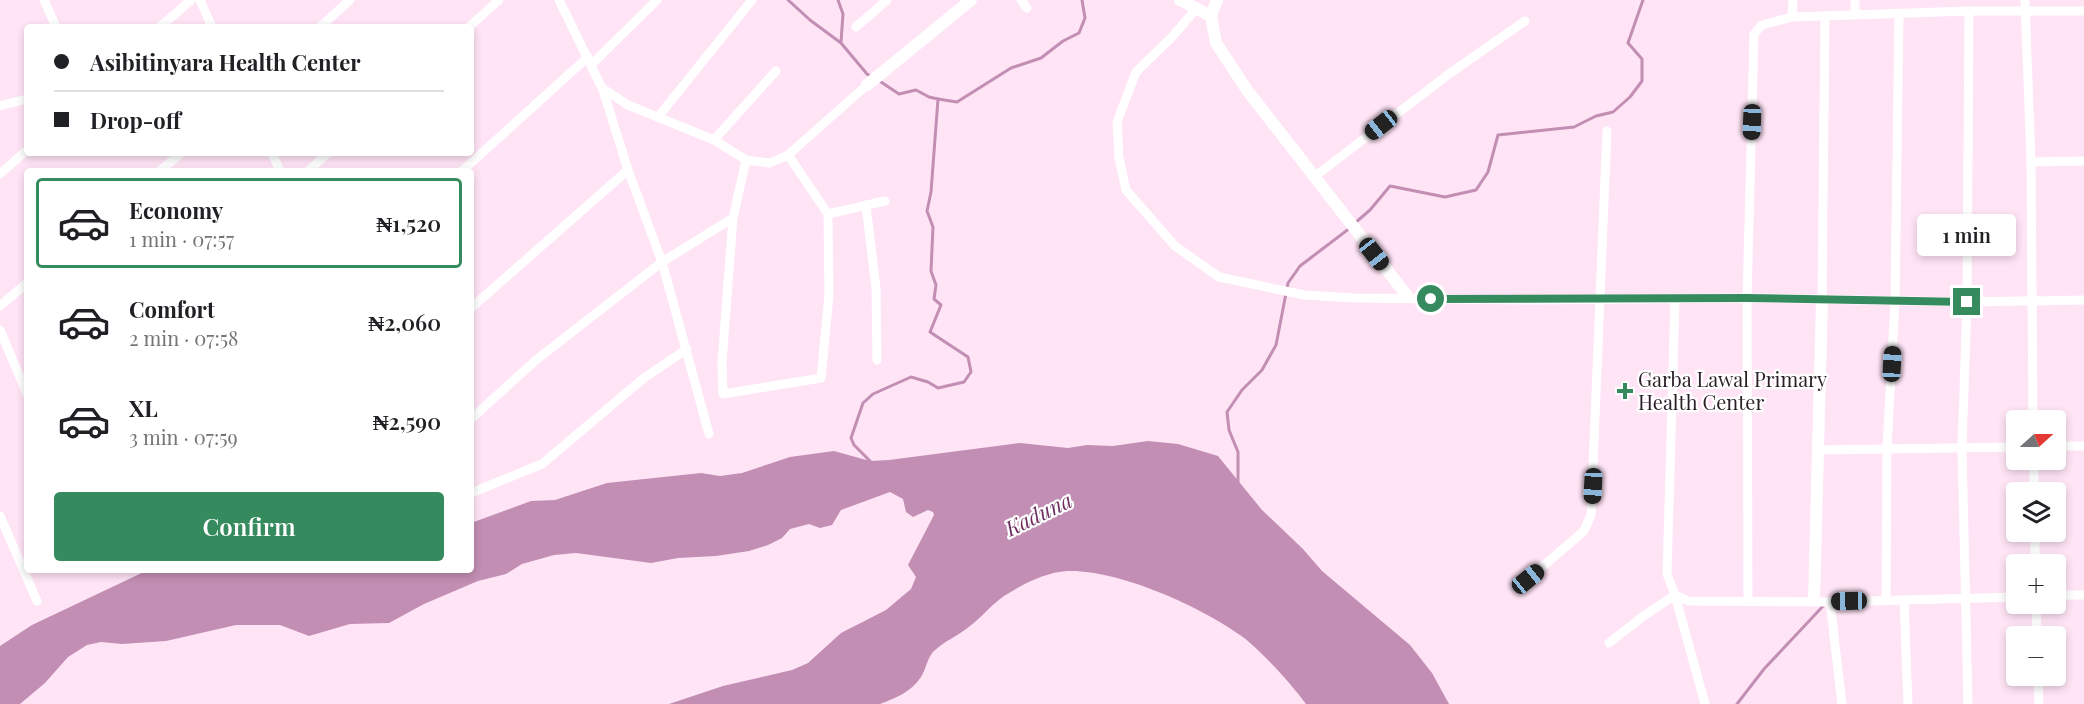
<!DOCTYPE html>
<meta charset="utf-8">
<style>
:root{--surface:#fff;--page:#f2f2f2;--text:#202124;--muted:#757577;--line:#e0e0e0;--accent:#368b5e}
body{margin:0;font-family:"Playfair Display",serif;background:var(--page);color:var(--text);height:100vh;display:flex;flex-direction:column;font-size:22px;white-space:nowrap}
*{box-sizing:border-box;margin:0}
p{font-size:20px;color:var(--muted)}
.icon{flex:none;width:33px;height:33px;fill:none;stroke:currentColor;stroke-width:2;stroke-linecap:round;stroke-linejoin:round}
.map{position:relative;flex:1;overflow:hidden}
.side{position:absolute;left:24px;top:168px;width:450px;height:405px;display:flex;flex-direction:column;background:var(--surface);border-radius:6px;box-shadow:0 3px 9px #0003}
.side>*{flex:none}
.top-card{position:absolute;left:24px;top:24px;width:450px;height:132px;border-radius:6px;box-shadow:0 3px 9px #0003;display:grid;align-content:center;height:132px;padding:0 30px;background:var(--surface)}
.needle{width:39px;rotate:69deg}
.controls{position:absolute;left:2006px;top:410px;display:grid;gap:12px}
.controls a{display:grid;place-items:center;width:60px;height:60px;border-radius:6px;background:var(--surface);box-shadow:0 3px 9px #0003;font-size:30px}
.end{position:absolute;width:27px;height:27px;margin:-14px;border:8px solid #368b5e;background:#fff;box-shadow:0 0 0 3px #fff}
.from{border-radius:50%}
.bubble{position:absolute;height:42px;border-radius:6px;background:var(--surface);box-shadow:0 3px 9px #0003;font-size:20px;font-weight:600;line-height:42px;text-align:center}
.car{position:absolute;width:18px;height:36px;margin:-18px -9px;border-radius:8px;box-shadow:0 0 4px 2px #0007;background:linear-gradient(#222 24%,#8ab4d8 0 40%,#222 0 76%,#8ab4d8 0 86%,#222 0)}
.top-card b{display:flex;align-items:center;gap:21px;height:57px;font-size:22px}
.top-card b+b{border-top:2px solid var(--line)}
.top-card i{width:15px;height:15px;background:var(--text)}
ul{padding:10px 0 0;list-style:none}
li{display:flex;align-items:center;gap:18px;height:90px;margin:0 12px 9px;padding:0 18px;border:3px solid transparent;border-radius:6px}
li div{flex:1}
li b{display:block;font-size:22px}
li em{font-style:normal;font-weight:600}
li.current{border-color:var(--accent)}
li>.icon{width:54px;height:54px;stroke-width:1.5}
.action{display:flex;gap:12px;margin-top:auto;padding:12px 30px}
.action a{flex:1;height:69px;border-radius:6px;background:var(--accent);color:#fff;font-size:24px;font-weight:600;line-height:69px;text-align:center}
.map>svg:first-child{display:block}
.water{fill:#c28eb3}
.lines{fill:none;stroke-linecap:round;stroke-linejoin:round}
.stream{stroke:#c28eb3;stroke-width:3}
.minor{stroke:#fff;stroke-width:9}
.tertiary{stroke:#fff;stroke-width:12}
.route{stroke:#368b5e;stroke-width:8}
.poi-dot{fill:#368b5e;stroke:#fff;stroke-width:2}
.labels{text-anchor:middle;stroke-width:4.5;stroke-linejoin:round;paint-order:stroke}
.poi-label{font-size:20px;fill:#2b1f27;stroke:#fff;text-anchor:start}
.water-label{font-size:21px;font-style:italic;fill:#6e2f5f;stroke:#fff}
</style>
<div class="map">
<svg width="2084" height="704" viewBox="0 0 2084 704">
<rect width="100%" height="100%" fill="#ffe4f6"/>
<path class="water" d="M1148 441 1178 444 1218 456 1262 510 1303 549 1322 571 1410 645 1432 673 1449 704H1306C1291 684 1260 649 1240 635 1200 606 1117 569 1067 571 1046 572 1021 585 1004 596 991 605 982 617 970 626 958 636 944 641 933 652 927 659 926 669 921 677 911 692 896 698 880 704H669L723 686 792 670 808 663 841 633 886 610 911 589 916 577 908 565 934 515 933 512 928 510 913 517 906 512 903 499 890 492 841 510 832 525 820 528 809 524 790 529 782 538 768 545 749 551 716 556 678 558 651 563 576 553 554 555 522 564 506 574 478 581 424 604 389 623 350 624 309 636 280 625H236L166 641 122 644 101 642 87 645 68 657 45 683 20 704H0V646L32 625 148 570H471V523L531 501 555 500 607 483 701 473 720 476 742 473 790 457 834 451 870 461 889 460 1020 443 1068 448 1087 445 1113 446Z"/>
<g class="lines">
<g class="stream">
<path d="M788 0 810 20 841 43 867 74 872 77"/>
<path d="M838 0 843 14 841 42"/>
<path d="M938 99 957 102 1011 68 1041 58 1063 41 1079 33 1085 18 1082 0"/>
<path d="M1355 223 1370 210 1390 186 1445 197 1476 190 1488 172 1498 135 1574 127 1596 116 1613 112 1630 97 1642 81V59L1628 43 1643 0"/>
<path d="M869 463 870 461 854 445 851 438 863 403 873 394 911 377 928 382 938 388 964 382 971 372 968 357 930 332 941 305 934 299 936 285 931 271 933 227 927 211 931 192 938 99 929 97 916 90 899 94 878 80"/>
<path d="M1238 485V452L1229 430 1227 412 1242 390 1262 370 1276 345 1288 283 1300 266 1350 228"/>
<path d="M1737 704 1764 669 1825 604"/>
</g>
<g class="minor">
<path d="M44 0 56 27"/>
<path d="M200 0 212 27"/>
<path d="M559 0 602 88 628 105 714 140 746 160 770 163 788 155 867 85"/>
<path d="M1021 0 1027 8"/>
<path d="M2025 0 2031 162 2033 420"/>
<path d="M1196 9 1172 37 1136 72 1117 122 1119 158 1126 190 1175 246 1219 277 1304 295 1355 298 1531 300 1747 298 1967 302 2084 300"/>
<path d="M1855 15V0"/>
<path d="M1792 17 1793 0"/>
<path d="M160 27 191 0"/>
<path d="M320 27 350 0"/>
<path d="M469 27 499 0"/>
<path d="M856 27 887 0"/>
<path d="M591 65 657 0"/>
<path d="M603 90 628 170 662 262 709 434"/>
<path d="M0 106 27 99"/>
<path d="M658 117 752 0"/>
<path d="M714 140 776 71"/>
<path d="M272 153 280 171"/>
<path d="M746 160 733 218 722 362 723 394 821 378 829 295 828 214 788 155"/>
<path d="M2031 162 2084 161"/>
<path d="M160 171 181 153"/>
<path d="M308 171 328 153"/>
<path d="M462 171 588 57"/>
<path d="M0 174 27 150"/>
<path d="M1314 177 1449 74 1525 21"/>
<path d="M866 205 876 288 877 360"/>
<path d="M828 214 885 201"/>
<path d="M1675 299 1667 574 1675 595 1705 704"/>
<path d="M1822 300 1825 17"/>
<path d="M0 306 27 283"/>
<path d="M471 308 628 170"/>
<path d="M0 330 27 394"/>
<path d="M471 419 536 360 662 262 733 218"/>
<path d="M2055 446H2084"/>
<path d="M1819 450 2016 447"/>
<path d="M2034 459V492"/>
<path d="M471 493 542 464 644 378 687 349"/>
<path d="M0 516 37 601"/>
<path d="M2035 531V564"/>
<path d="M1528 579 1584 531 1591 515 1607 131"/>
<path d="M1675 595 1688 601 1830 602 2016 597"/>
<path d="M2055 595H2084"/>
<path d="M1904 600 1908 704"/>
<path d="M1748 601 1747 298 1754 34 1762 25 1792 17 1969 11H2084"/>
<path d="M1886 601 1887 448 1895 301 1899 13"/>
<path d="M1830 602 1842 704"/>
<path d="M2036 603 2037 636"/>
<path d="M1609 643 1645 615 1675 595"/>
<path d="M2038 675 2039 704"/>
<path d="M1968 704 1962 448 1967 302 1969 11"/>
</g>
<g class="tertiary">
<path d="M1180 0 1211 16"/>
<path d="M1217 0 1211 16 1216 43 1247 90 1408 297"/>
<path d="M867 85 971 0"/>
<path d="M1814 600 1822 300"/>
</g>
</g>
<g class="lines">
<path class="route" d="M1431 299 1747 298 1967 302"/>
</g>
<path class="poi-dot" d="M1622 382h6v6h6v6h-6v6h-6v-6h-6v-6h6z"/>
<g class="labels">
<g class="poi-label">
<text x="1638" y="387">Garba Lawal Primary<tspan x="1638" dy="23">Health Center</tspan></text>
</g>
<g class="water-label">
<text transform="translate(1039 515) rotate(-26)" y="7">Kaduna</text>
</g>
</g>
</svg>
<div class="controls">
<a><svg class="needle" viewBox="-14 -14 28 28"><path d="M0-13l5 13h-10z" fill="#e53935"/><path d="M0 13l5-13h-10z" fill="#757577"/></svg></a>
<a><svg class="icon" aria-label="layers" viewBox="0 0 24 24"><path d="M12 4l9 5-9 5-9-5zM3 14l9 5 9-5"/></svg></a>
<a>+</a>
<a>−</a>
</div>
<i class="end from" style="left:1431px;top:299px"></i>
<i class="end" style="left:1967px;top:302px"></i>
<div class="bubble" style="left:1917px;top:214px;width:99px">1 min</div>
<i class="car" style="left:1752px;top:122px;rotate:182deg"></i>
<i class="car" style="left:1381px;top:125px;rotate:232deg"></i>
<i class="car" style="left:1374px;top:254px;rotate:142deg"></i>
<i class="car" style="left:1892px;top:364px;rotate:3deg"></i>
<i class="car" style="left:1593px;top:486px;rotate:183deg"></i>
<i class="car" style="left:1528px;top:579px;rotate:51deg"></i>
<i class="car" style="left:1849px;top:601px;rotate:269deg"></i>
<div class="top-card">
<b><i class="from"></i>Asibitinyara Health Center</b>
<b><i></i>Drop-off</b>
</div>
<section class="side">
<ul>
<li class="current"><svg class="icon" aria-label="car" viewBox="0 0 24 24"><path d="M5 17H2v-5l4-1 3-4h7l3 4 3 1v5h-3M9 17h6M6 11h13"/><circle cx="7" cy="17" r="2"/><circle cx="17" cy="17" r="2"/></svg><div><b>Economy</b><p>1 min · 07:57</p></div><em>₦1,520</em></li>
<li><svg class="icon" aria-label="car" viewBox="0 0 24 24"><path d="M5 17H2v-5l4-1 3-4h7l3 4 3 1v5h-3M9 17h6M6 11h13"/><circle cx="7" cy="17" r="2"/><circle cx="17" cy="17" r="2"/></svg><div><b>Comfort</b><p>2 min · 07:58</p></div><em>₦2,060</em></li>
<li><svg class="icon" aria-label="car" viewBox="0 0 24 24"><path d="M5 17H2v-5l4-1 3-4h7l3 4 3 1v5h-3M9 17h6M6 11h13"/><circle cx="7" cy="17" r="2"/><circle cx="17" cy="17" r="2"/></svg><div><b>XL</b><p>3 min · 07:59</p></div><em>₦2,590</em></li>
</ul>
<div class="action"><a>Confirm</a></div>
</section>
</div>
